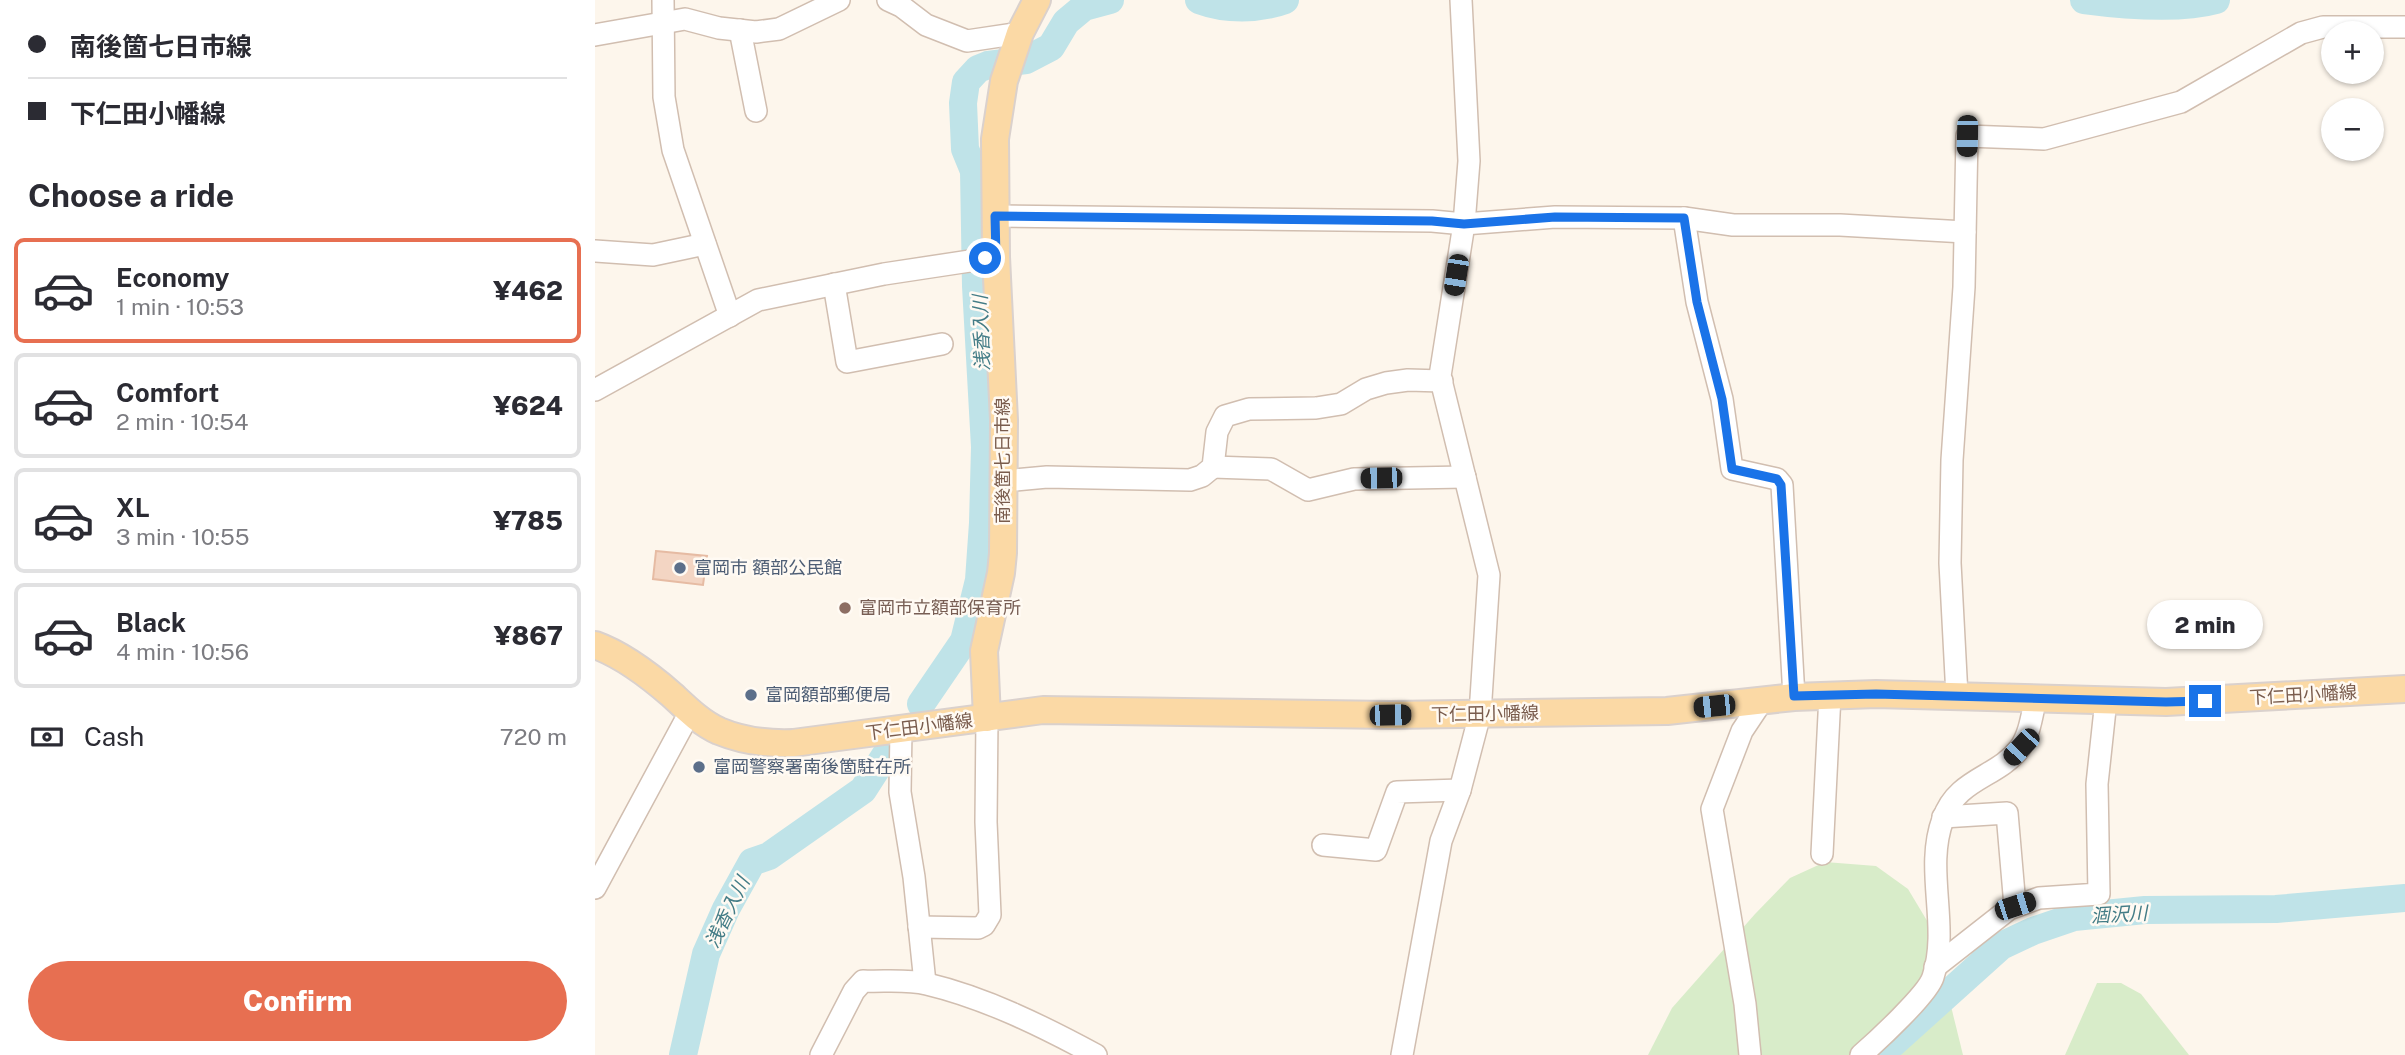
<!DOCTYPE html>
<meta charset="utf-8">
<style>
:root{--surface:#fff;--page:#f2f2f3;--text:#2b2b33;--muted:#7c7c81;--line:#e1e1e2;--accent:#e76f51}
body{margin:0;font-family:"Public Sans","Noto Sans JP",sans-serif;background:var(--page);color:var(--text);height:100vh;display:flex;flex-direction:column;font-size:26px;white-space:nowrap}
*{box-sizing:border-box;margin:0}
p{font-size:23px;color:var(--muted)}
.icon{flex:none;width:38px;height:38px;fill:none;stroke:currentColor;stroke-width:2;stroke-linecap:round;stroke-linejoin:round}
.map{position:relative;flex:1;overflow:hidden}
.drawer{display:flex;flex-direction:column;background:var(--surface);width:595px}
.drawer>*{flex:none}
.top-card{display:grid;align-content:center;height:154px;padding:0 28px;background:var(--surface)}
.fabs{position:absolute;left:1726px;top:21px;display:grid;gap:14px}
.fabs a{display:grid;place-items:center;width:63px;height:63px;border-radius:50%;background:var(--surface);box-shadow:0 2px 5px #0004;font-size:35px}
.end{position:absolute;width:32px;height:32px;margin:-16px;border:9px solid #1a73e8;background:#fff;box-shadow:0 0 0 4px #fff}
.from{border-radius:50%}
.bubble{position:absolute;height:49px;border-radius:24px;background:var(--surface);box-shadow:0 2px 5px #0004;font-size:23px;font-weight:800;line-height:49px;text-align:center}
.car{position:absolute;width:21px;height:42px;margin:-21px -10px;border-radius:9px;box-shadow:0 0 5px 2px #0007;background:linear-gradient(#222 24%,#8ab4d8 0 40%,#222 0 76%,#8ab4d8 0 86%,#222 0)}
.top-card b{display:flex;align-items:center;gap:24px;height:66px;font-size:26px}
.top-card b+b{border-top:2px solid var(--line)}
.top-card i{width:18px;height:18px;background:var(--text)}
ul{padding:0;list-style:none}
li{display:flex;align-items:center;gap:21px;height:105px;margin:0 14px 10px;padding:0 14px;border:4px solid var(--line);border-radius:10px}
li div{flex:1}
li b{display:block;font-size:26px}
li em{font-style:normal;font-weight:800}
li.active{border-color:var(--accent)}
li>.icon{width:63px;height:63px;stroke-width:1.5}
h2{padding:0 28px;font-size:32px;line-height:84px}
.pay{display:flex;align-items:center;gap:18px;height:77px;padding:0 28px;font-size:26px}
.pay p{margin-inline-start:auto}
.button{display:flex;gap:14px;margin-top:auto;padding:14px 28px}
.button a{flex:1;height:80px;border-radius:42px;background:var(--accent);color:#fff;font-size:28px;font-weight:800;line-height:80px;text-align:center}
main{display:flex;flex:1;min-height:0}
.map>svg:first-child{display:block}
.green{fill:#d8ecc9}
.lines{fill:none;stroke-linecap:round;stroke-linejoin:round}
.river{stroke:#bfe3e8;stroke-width:28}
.building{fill:#f3d5c3;stroke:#e6bba3;stroke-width:2}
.minor-casing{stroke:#d1beb0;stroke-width:24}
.major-casing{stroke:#dad1cd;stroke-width:30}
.minor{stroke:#fff;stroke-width:21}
.major{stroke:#fbd9a5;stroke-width:26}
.route{stroke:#1a73e8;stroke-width:9}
.service-dot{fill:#5c6f8a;stroke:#fffaf3;stroke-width:2.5}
.education-dot{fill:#8d6e63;stroke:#fffaf3;stroke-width:2.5}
.labels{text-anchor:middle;stroke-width:5;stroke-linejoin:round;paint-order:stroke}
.street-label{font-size:18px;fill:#7a5c4d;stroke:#fffaf3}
.service-label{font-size:18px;fill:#4e5e75;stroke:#fffaf3;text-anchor:start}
.education-label{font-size:18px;fill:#785e54;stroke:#fffaf3;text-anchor:start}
.water-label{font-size:19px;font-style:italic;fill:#437c86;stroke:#fffaf3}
</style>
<main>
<section class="drawer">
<div class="top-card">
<b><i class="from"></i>南後箇七日市線</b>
<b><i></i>下仁田小幡線</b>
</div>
<h2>Choose a ride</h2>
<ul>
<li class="active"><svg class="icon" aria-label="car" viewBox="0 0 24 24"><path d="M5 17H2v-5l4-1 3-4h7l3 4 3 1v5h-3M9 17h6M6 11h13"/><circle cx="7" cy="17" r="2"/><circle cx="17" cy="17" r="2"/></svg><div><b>Economy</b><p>1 min · 10:53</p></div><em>¥462</em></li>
<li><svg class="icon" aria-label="car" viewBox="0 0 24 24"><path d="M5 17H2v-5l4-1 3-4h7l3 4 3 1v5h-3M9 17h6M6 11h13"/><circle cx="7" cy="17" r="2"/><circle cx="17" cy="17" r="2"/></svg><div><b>Comfort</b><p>2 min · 10:54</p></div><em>¥624</em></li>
<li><svg class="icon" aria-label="car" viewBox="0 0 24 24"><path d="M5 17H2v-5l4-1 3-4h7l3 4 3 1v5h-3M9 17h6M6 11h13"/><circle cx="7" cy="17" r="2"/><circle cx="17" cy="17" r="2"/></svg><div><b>XL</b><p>3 min · 10:55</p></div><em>¥785</em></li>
<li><svg class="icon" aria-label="car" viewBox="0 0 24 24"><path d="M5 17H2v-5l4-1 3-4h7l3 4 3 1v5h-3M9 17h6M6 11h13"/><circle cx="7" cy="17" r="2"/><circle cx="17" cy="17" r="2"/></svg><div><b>Black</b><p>4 min · 10:56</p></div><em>¥867</em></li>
</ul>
<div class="pay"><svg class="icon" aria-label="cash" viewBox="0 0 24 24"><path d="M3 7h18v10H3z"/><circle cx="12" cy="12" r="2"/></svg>Cash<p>720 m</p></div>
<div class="button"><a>Confirm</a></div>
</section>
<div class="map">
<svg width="1810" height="1055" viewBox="0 0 1810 1055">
<rect width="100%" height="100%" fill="#fdf6ec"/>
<g class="green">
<path d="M1230 862 1281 866 1313 889 1337 929 1368 1055H1053L1077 1008 1160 914 1195 878Z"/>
<path d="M1502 983H1526L1546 994 1594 1055H1470Z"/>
</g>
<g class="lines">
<g class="river">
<path d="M604 0C631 10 663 10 690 0"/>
<path d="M1489 0C1527 5 1585 10 1621 0"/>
<path d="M326 704 369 641 384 580 388 523 390 447 381 286 379 171 370 149 368 103 371 82 383 69 393 65 431 60 456 47 471 22 489 7 515 0"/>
<path d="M88 1055 111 954 131 909 157 862 174 856 268 790 293 751"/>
<path d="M1285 1055 1406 946 1438 931 1479 917 1550 910 1681 909 1810 898"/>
</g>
</g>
<path class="building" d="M61 551 112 556 108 585 58 579Z"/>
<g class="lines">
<g class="minor-casing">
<g id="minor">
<path d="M68 0 69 97 78 150 135 316"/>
<path d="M293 0 306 6 331 25 372 41 425 33"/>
<path d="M145 30 161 111"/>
<path d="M0 35 90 19 124 28 161 32 184 29 244 0"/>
<path d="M400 216 837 221 869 224 960 217 1089 218 1138 225H1245L1370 232"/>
<path d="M1089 218 1102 302 1127 399 1137 469 1182 479 1187 485 1199 697"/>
<path d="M0 251 58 255 110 244"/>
<path d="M239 284 252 362 347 344"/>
<path d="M0 390 163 300 289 274 401 257"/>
<path d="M618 467 676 469 713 490 759 479 870 477"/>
<path d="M409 481 452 477 595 480 607 476 618 467 622 432 630 416 654 409 721 408 746 404 771 389 791 383 813 380 847 381"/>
<path d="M1362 696 1355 563 1357 460 1369 287 1372 136 1449 139 1586 102 1706 33 1728 27H1810"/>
<path d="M306 729 305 792 319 877 330 983"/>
<path d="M1348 817 1412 813 1420 906"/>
<path d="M728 845 781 850 802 792 865 790"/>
<path d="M1227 854 1235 695"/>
<path d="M0 888 95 712"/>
<path d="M324 927 383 928 389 925 395 915 391 822 392 718"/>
<path d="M1340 967 1414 909 1444 898 1504 894 1502 784 1511 700"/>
<path d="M226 1055 259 991 268 981C288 982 312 979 332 984 391 998 449 1027 501 1055"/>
<path d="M807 1055 846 841 865 790 885 714 894 575 845 376 869 224 874 161 866 0"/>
<path d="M1155 1055 1150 1004 1117 809 1147 731 1167 701"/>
<path d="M1266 1055C1281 1042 1333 994 1338 977 1355 925 1329 870 1348 819 1362 778 1402 778 1425 748 1435 734 1437 714 1441 697"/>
</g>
</g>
<g class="major-casing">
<g id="major">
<path d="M0 645C28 655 54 675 77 695 91 708 106 723 124 731 148 741 173 744 198 743L448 710 795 715 1072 711 1199 697 1281 694 1571 702 1810 689"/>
<path d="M392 718 389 651 406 573 408 553 409 420 401 257 400 139 409 81 425 33 442 0"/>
</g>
</g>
<use href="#minor" class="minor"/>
<use href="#major" class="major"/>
</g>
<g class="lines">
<path class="route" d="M390 258 401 257 400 216 837 221 869 224 960 217 1089 218 1102 302 1127 399 1137 469 1182 479 1186 485 1199 696 1281 694 1571 702 1610 701"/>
</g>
<g class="service-dot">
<circle cx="85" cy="568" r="7"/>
<circle cx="156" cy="695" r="7"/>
<circle cx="104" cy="767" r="7"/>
</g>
<circle class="education-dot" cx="250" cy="608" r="7"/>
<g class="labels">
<g class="street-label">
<text transform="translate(408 461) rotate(-90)" y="6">南後箇七日市線</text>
<text transform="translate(1708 695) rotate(-3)" y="6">下仁田小幡線</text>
<text transform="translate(890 714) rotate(-1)" y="6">下仁田小幡線</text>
<text transform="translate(324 727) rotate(-7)" y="6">下仁田小幡線</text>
</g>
<g class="service-label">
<text x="99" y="574">富岡市 額部公民館</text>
<text x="170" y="701">富岡額部郵便局</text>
<text x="118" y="773">富岡警察署南後箇駐在所</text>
</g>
<g class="education-label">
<text x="264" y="614">富岡市立額部保育所</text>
</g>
<g class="water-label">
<text transform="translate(386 333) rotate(-92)" y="7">浅香入川</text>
<text transform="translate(132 912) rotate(-64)" y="7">浅香入川</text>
<text transform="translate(1524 914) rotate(-3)" y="7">涸沢川</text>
</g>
</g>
</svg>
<div class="fabs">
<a>+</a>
<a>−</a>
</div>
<i class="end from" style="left:390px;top:258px"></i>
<i class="end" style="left:1610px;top:701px"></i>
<div class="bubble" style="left:1552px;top:600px;width:116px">2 min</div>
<i class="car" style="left:1372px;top:136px;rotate:181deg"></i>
<i class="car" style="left:861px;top:275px;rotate:189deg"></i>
<i class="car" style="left:786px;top:478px;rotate:269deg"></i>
<i class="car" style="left:1119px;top:706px;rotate:264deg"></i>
<i class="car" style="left:795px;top:715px;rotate:89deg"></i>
<i class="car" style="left:1426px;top:747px;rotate:223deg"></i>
<i class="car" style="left:1420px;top:906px;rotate:72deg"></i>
</div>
</main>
